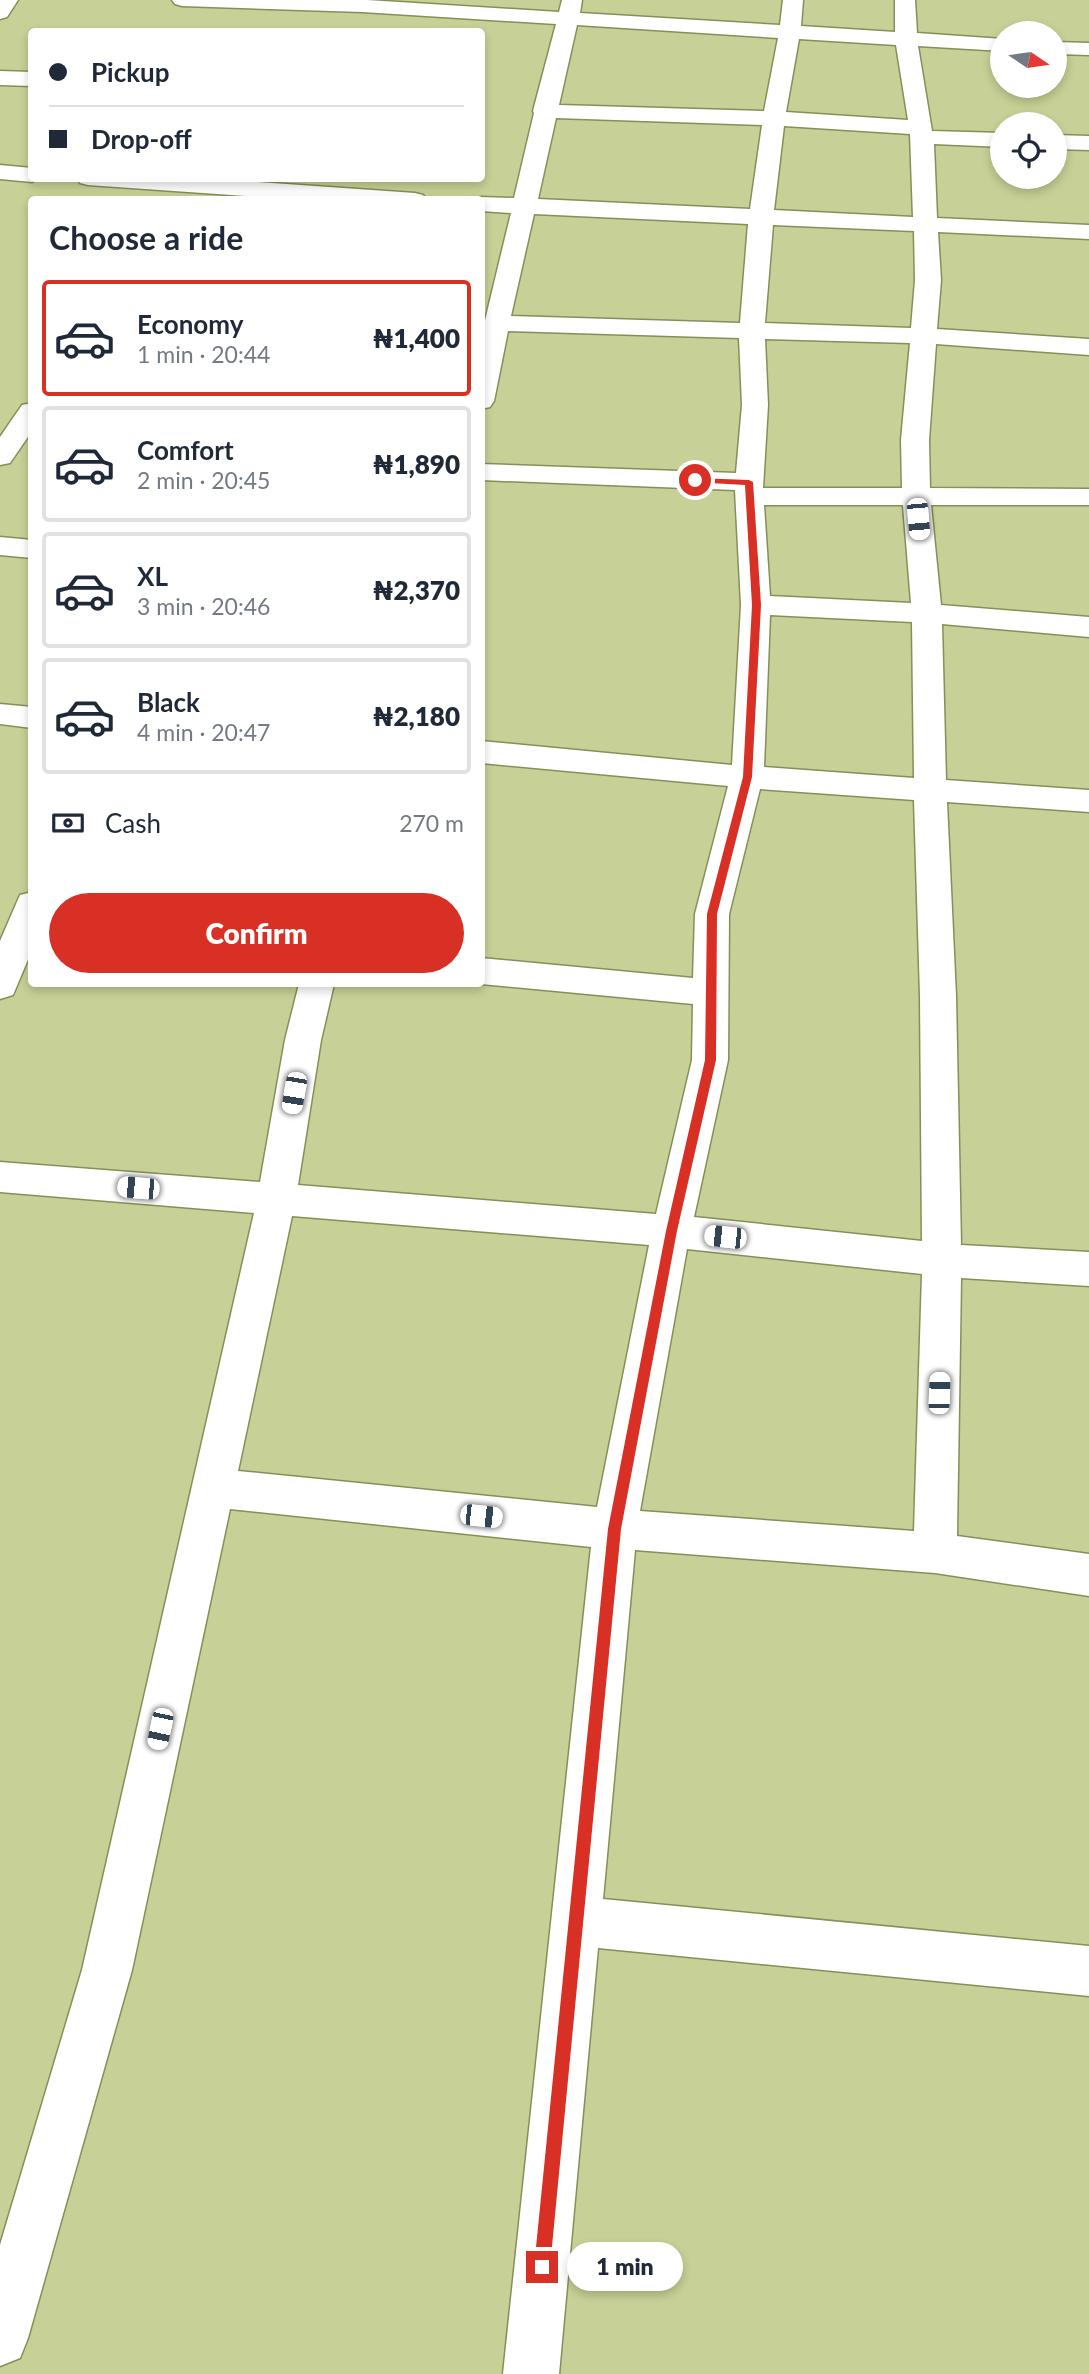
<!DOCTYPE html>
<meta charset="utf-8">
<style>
:root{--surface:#fff;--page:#f6f6f7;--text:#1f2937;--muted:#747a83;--line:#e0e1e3;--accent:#d93025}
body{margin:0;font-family:Lato,sans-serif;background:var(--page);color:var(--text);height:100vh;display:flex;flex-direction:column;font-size:26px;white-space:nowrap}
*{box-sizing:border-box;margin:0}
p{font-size:23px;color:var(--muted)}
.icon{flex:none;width:38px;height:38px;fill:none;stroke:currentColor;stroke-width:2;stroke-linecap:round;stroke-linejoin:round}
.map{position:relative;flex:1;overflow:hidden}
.side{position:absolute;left:28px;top:196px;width:457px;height:791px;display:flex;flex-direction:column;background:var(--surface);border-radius:7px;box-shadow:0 4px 10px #0003}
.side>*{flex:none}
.hud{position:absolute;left:28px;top:28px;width:457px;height:154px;border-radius:7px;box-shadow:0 4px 10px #0003;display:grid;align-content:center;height:154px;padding:0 21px;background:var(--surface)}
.needle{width:46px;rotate:103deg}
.tools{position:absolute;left:990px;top:21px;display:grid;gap:14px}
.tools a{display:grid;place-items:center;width:77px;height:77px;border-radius:50%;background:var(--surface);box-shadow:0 4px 10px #0003;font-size:35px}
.end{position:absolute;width:32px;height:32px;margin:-16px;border:9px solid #d93025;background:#fff;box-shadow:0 0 0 4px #fff}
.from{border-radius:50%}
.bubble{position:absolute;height:49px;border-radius:24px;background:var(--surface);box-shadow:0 4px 10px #0003;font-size:23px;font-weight:800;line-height:49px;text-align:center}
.car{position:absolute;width:21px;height:42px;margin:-21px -10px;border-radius:9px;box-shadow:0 0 5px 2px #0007;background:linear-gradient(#fff 24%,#345 0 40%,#fff 0 76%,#345 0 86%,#fff 0)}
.hud b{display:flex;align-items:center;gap:24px;height:66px;font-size:26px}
.hud b+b{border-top:2px solid var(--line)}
.hud i{width:18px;height:18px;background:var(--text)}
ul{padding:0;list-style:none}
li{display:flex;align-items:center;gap:21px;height:116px;margin:0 14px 10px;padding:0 7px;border:4px solid var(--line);border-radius:7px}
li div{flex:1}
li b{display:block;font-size:26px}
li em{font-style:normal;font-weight:800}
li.selected{border-color:var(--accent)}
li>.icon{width:63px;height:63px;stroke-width:1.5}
h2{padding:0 21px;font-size:32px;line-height:84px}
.pay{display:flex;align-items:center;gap:18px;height:77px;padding:0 21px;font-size:26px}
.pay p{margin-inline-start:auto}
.primary-button{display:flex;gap:14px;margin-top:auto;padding:14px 21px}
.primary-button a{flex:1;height:80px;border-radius:42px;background:var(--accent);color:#fff;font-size:28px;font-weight:800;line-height:80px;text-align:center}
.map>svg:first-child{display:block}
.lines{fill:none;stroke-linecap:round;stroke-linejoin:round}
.minor-casing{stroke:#868f57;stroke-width:3}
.minor{fill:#fff;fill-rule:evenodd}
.route{fill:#d93025}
</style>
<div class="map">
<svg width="1089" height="2374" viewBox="0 0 1089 2374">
<rect width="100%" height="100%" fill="#c7d096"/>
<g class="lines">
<g class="minor-casing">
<g id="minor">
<path d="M0 0H18L7 17 0 19Z"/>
<path d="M172 0H367L559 12 562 0H582L580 13 780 25 783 0H803L801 26 895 32V0H915L917 33 1003 39V51L918 46 932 131 1003 133V147L934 144 937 218 1089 225V239L938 232 941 280 937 329 1089 339V355L936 344 929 440 930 488 1089 489V505H931L941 605 1089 617V637L942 624 946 780 1089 790V812L947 802 956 996 961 1245 1089 1252V1286L961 1278 957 1536 1089 1554V1596L935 1573 635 1550 603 1899 1089 1946V1996L598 1948 559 2374H503L591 1547 230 1509 132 1970 28 2338 20 2358 0 2366V2245L82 1970 254 1213 0 1192V1162L260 1182 285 1040 299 984H334L321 1040 298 1185 656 1214 692 1060 693 1004 481 984V958L693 978 695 914 728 786 481 763V741L732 765 741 605 735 490 481 480V464L736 473 742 405 739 338 508 331 494 401 490 407 481 409V337L511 213 481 211V200H472L481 197 514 198 534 113 533 111 556 24 362 12 182 6 175 4ZM577 25 778 38 764 111 559 105ZM799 39 896 45 908 120 786 112ZM556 118 762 125 750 209 538 199ZM784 126 910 134 913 217 774 210ZM534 214 748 224 740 323 511 316ZM773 225 914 231 915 280 911 328 765 323ZM765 339 910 343 901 440 902 488H763L768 405ZM764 505H903L911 603 770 596ZM770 615 912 622 914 778 764 767ZM760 789 914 800 920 996 922 1241 694 1217 728 1060 729 914ZM292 1216 649 1245 597 1507 238 1471ZM687 1249 922 1274 914 1531 640 1511Z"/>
<path d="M1055 42 1089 43V55L1055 54Z"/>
<path d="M0 71 32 72V86L0 85Z"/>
<path d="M1055 135 1089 136V150L1055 149Z"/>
<path d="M0 165 32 168V178H41L32 182 0 179Z"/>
<path d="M77 178H201L415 193 423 195 427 200H302L88 185 80 183Z"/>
<path d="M32 403V431L10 463 0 465V437L22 405Z"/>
<path d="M0 537 32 540V558L0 555Z"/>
<path d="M0 704 32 707V728L0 724Z"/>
<path d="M32 892V950L13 995 0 999V941L20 895Z"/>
</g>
</g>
<use href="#minor" class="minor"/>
</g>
<path class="route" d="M695 478 749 480 753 482 761 605 752 777 717 914 716 1060 677 1231 621 1529 550 2267 548 2273 542 2276 536 2273 534 2267 608 1529 666 1231 705 1060 707 914 743 777 752 605 745 485 692 482Z"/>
</svg>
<div class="tools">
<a><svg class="needle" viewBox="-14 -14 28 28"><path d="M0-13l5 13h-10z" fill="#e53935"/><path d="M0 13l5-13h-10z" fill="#747a83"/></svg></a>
<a><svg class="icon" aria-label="locate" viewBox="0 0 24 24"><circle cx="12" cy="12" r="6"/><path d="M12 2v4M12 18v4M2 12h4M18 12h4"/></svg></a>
</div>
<i class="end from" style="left:695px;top:480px"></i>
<i class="end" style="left:542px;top:2267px"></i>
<div class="bubble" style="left:567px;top:2242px;width:116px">1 min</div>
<i class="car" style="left:918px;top:519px;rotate:175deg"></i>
<i class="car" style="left:294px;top:1093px;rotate:190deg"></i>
<i class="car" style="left:138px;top:1188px;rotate:275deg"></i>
<i class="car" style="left:725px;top:1237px;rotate:276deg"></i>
<i class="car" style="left:939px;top:1393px;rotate:2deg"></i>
<i class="car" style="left:481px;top:1516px;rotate:96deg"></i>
<i class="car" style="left:160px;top:1729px;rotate:192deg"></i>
<div class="hud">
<b><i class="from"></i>Pickup</b>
<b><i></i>Drop-off</b>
</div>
<section class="side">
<h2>Choose a ride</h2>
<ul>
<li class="selected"><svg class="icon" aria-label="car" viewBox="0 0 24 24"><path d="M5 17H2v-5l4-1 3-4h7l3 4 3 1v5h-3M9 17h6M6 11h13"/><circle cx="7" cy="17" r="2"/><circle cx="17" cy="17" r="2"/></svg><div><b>Economy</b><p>1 min · 20:44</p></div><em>₦1,400</em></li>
<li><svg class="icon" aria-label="car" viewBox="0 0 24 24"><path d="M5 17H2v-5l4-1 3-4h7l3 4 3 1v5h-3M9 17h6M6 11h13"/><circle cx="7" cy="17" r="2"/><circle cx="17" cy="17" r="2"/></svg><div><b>Comfort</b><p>2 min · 20:45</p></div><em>₦1,890</em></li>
<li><svg class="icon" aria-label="car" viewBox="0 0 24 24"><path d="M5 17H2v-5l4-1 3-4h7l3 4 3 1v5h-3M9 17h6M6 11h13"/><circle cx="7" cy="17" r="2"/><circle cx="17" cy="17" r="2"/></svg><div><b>XL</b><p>3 min · 20:46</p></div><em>₦2,370</em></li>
<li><svg class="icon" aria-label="car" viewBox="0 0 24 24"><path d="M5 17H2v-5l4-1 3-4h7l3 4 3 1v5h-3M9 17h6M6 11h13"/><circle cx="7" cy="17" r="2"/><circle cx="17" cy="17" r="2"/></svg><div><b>Black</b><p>4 min · 20:47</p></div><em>₦2,180</em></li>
</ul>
<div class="pay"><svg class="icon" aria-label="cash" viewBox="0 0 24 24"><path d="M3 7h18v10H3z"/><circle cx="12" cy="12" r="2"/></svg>Cash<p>270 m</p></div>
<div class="primary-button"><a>Confirm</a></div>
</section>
</div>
